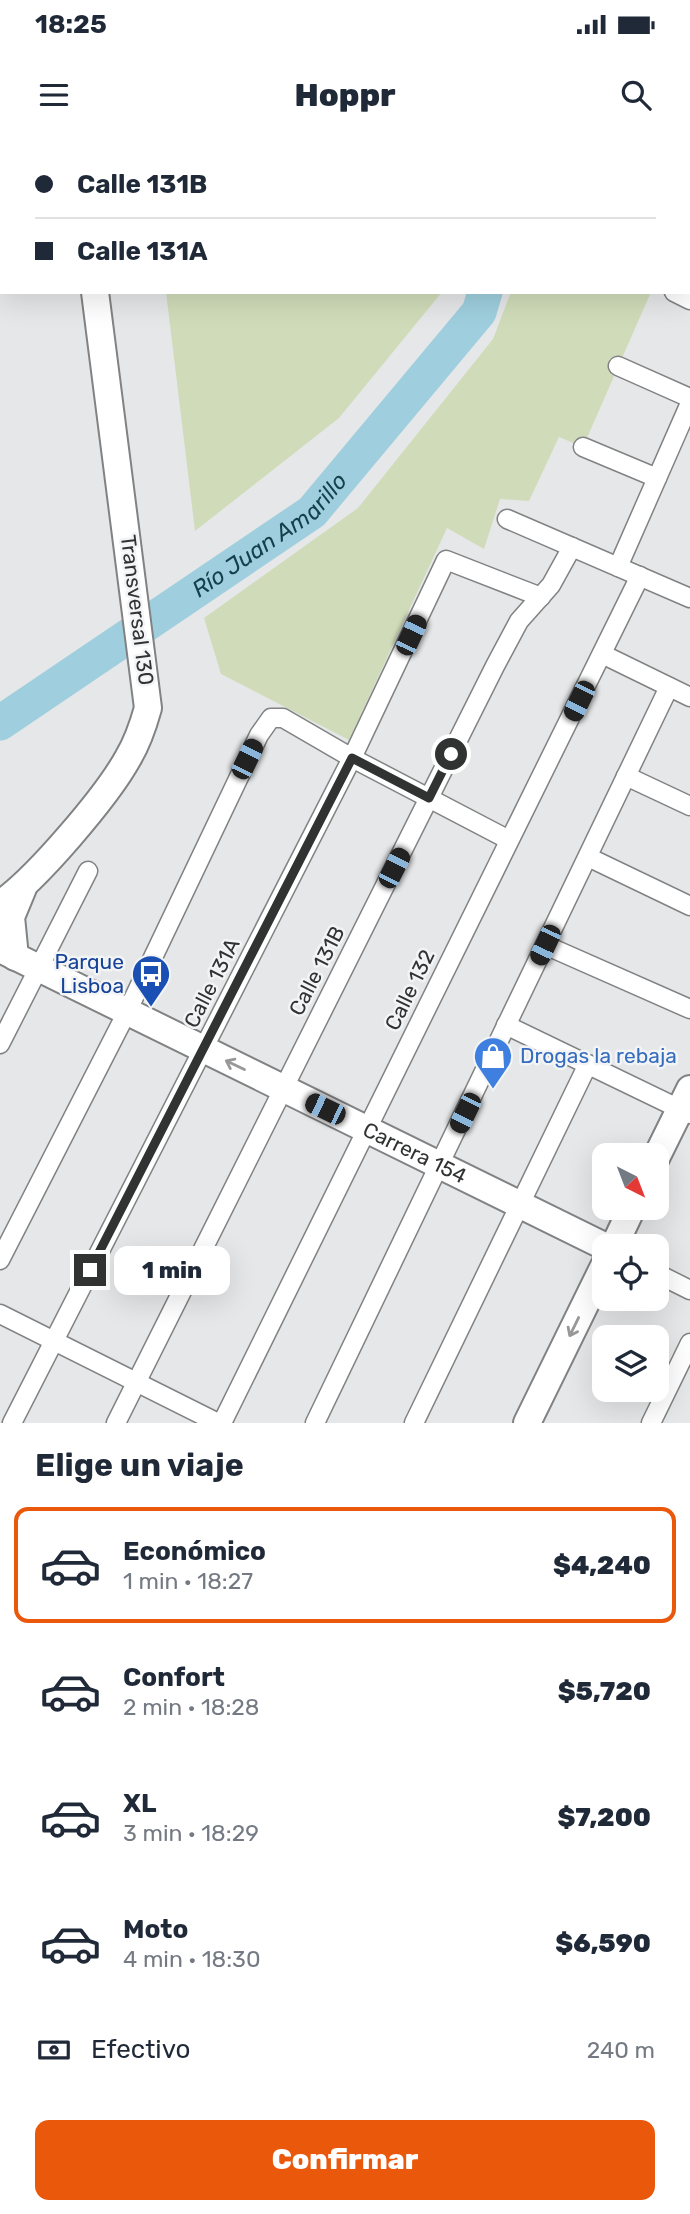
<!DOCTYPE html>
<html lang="es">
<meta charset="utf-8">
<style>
:root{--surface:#fff;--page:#f2f2f3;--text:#1f2937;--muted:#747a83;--line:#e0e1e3;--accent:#ea580c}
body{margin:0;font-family:Rubik,sans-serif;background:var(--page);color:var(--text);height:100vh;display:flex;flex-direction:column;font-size:26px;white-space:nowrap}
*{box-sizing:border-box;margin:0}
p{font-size:23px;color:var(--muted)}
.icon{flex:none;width:38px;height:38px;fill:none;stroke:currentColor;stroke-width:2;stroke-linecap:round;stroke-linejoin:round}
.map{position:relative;height:1283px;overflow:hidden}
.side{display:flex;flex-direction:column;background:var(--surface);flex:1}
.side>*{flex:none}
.banner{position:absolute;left:0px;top:0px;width:691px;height:154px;box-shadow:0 7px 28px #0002;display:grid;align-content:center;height:154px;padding:0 35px;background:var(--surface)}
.needle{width:46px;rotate:138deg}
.controls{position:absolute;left:592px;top:1003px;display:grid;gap:14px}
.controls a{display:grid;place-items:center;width:77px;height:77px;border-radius:14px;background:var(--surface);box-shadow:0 7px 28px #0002;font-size:35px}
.end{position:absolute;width:32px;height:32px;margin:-16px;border:9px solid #313232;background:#fff;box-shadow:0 0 0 4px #fff}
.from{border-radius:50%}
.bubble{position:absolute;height:49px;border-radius:14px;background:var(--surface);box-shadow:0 7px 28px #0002;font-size:23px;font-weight:800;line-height:49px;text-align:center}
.car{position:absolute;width:21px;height:42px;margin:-21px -10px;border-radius:9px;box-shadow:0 0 5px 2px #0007;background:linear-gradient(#222 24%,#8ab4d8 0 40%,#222 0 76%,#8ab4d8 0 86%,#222 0)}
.banner b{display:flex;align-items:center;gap:24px;height:66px;font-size:26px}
.banner b+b{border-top:2px solid var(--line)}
.banner i{width:18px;height:18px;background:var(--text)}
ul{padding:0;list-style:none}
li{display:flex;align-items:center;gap:21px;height:116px;margin:0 14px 10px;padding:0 21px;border:4px solid transparent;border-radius:14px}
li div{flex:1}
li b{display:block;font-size:26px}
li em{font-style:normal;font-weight:800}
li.active{border-color:var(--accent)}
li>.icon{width:63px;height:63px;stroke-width:1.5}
h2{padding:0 35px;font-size:32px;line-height:84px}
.pay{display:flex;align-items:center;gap:18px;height:77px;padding:0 35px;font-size:26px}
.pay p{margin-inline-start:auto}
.action{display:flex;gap:14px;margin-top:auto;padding:14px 35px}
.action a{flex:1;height:80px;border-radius:14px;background:var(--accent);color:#fff;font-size:28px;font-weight:800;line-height:80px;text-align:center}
.status{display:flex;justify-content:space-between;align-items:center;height:49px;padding:0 35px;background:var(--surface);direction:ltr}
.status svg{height:19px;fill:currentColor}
header{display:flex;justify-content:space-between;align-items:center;height:91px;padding:0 35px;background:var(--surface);font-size:32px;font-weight:800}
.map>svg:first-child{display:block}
.green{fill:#d0dcb9}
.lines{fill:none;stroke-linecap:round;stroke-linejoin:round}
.river{stroke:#9fcfde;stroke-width:35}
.street-casing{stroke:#818283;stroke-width:21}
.secondary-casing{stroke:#818283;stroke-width:30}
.street{stroke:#fff;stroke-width:18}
.secondary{stroke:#fff;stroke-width:26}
.oneway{stroke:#989898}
.route{stroke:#313232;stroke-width:9}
.labels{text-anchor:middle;stroke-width:5;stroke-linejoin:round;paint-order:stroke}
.street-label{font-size:21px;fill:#313232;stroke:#f3f4f5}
.transit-label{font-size:21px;fill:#164399;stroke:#f3f4f5;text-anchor:end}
.shop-label{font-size:21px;fill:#366cbe;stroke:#f3f4f5;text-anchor:start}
.water-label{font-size:23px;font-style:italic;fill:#143f4b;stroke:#f3f4f5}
</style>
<div class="status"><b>18:25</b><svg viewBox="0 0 49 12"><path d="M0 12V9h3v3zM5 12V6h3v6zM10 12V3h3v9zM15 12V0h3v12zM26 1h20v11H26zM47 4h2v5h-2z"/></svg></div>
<header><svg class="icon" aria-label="menu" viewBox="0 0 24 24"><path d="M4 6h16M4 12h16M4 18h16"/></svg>Hoppr<svg class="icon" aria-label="search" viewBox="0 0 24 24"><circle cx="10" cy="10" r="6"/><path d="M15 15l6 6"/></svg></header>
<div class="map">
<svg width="690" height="1283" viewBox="0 0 690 1283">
<rect width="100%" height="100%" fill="#e6e7e8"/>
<g class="green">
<path d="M148 0H483L148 2Z"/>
<path d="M166 152H442L339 278 195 391Z"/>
<path d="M511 152H651L583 307 559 297 529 361 500 359 484 409 447 388 349 600 221 534 204 478 358 368 493 199Z"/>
</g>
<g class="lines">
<g class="river">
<path d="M531 2V0"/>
<path id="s1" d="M0 583 312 372 479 172 485 152"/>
</g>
<g class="street-casing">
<g id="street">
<path d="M674 152 690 160"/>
<path d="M618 226 690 258"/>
<path d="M583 307 657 338"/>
<path d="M507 379 690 458"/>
<path d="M618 427 690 263"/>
<path d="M602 514 690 557"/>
<path d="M626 636 690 666"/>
<path d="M588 717 690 766"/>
<path d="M545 805 690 869"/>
<path d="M506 885 690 974"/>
<path d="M0 904 88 731"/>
<path d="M0 1120 127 872 259 595 271 578H283L352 618 509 700"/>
<path d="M656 1133 690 1150"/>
<path d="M0 1174 218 1283"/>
<path d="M12 1283 352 618 446 420 541 457"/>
<path d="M116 1283 495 526 519 481 551 445 572 407"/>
<path d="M222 1283 640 436"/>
<path d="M315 1283 669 547"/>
<path d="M414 1283 588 924"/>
<path d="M651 1283 690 1203"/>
</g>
</g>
<g class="secondary-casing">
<g id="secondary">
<path d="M75 0 76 2"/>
<path d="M0 764C35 741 107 656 128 618 137 603 143 586 148 568L95 152"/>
<path id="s2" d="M0 809 604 1106"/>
<path d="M15 817 11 777 23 748"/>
<path d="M656 1018 690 949"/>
<path d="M614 1106 632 1068"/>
<path d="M527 1283 604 1126"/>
</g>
</g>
<use href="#street" class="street"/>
<use href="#secondary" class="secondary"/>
</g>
<defs><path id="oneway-shaft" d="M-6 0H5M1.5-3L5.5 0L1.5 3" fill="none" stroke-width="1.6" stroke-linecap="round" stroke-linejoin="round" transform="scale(1.75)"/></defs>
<g class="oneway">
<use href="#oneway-shaft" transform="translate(235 925) rotate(-154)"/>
<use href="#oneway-shaft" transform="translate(574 1187) rotate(116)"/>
</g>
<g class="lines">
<path class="route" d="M90 1130 352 618 429 658 451 614"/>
</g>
<defs>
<g id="bus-pin" transform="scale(2.0125)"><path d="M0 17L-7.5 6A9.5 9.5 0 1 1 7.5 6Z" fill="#1a4fb4" stroke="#f3f4f5"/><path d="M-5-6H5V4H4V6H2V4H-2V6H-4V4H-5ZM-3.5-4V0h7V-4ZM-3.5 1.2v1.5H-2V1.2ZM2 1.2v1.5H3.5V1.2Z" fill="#fff"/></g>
<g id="shop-pin" transform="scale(2.0125)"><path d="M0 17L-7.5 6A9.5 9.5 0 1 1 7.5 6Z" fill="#3f7fe0" stroke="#f3f4f5"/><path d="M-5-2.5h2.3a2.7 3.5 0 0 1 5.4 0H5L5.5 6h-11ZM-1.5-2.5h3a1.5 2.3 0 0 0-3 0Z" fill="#fff"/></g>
</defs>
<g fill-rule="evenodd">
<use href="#bus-pin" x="151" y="834"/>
<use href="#shop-pin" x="493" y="916"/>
</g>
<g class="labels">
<g class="street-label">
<text transform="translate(137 470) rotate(83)" y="7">Transversal 130</text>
<text transform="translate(317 831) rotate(-63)" y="7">Calle 131B</text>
<text transform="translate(212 843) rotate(-63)" y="7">Calle 131A</text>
<text transform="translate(410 850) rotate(-64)" y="7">Calle 132</text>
<text dy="7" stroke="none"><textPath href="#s2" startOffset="462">Carrera 154</textPath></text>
</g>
<g class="transit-label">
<text x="124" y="829">Parque<tspan x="124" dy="24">Lisboa</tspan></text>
</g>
<g class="shop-label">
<text x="520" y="923">Drogas la rebaja</text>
</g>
<g class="water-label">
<text dy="8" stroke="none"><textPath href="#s1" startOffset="329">Río Juan Amarillo</textPath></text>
</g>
</g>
</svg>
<div class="controls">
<a><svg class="needle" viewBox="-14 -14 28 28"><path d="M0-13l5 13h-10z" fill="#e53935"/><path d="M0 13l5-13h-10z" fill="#747a83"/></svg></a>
<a><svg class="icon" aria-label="locate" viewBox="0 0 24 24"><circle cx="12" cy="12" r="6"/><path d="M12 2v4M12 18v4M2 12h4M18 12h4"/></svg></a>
<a><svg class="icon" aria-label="layers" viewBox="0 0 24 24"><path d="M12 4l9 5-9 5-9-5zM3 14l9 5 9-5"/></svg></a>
</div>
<i class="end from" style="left:451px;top:614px"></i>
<i class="end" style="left:90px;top:1130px"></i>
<div class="bubble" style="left:114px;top:1106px;width:116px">1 min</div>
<i class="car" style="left:411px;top:495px;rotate:25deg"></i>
<i class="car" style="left:579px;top:561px;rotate:206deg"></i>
<i class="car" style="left:247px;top:619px;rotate:26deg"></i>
<i class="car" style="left:394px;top:728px;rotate:27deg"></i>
<i class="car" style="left:545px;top:805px;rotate:205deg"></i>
<i class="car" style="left:325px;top:969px;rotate:296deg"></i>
<i class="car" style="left:465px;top:973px;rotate:206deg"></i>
<div class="banner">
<b><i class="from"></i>Calle 131B</b>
<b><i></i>Calle 131A</b>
</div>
</div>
<section class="side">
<h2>Elige un viaje</h2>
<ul>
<li class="active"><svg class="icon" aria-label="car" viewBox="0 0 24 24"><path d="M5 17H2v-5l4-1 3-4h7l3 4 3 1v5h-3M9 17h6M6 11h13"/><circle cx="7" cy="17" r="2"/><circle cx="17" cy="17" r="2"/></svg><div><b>Económico</b><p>1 min · 18:27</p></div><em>$4,240</em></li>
<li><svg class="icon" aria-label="car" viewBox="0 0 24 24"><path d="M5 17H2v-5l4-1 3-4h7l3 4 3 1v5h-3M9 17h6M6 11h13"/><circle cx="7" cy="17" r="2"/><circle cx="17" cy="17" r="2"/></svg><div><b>Confort</b><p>2 min · 18:28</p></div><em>$5,720</em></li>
<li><svg class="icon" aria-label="car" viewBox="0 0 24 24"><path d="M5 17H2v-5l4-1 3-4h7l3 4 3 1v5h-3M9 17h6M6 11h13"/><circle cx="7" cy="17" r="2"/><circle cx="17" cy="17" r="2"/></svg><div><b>XL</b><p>3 min · 18:29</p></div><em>$7,200</em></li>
<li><svg class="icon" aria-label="car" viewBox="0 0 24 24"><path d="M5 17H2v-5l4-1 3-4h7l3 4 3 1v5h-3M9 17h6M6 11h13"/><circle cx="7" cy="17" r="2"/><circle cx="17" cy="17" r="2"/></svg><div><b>Moto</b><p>4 min · 18:30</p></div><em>$6,590</em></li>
</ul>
<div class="pay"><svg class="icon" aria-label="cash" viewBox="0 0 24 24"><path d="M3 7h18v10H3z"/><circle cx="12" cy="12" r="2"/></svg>Efectivo<p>240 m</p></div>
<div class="action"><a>Confirmar</a></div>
</section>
